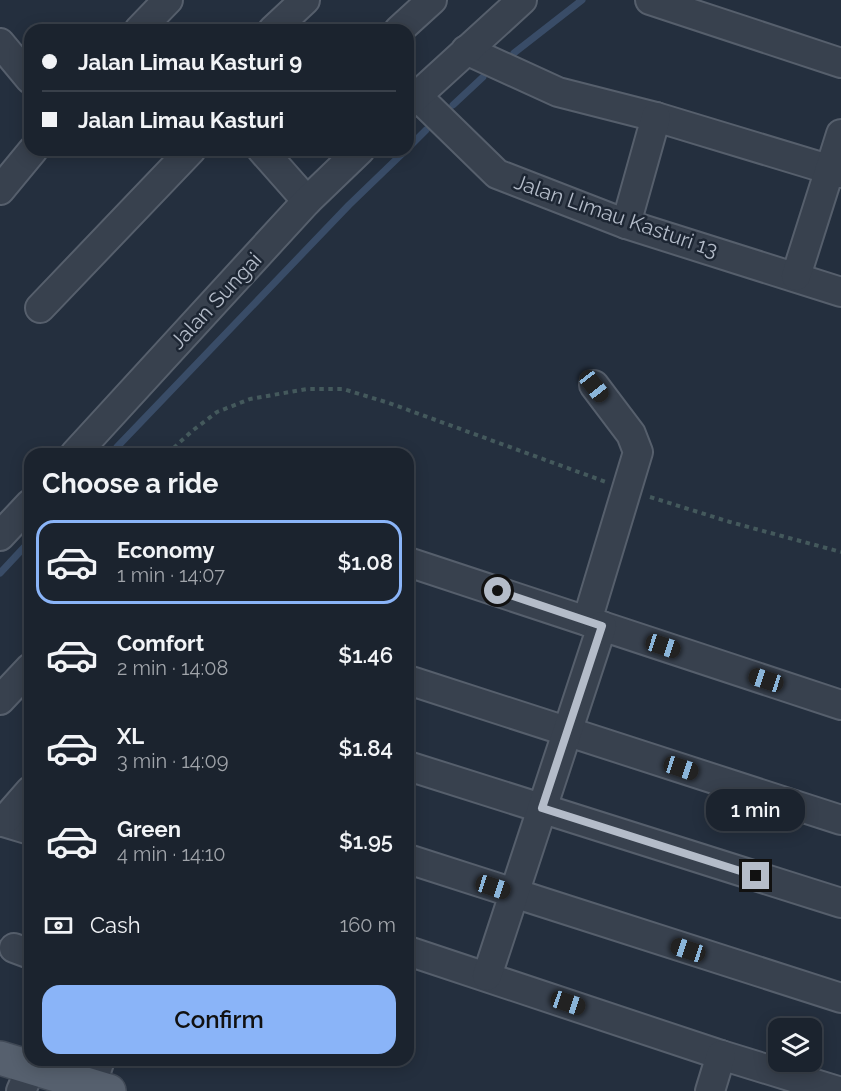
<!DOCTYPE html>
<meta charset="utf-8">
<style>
:root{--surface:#1b232e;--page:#242b36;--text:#f1f3f6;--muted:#a0a4aa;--line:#39404a;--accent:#8ab4f8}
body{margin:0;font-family:Raleway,sans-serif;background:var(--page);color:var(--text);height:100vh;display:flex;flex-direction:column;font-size:22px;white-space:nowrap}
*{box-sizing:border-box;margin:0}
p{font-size:20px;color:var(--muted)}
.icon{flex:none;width:33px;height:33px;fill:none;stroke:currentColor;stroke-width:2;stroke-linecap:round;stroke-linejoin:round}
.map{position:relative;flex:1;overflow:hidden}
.sheet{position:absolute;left:24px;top:448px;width:390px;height:618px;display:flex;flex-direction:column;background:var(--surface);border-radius:18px;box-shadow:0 3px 15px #0003,0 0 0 2px var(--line)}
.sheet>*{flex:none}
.hud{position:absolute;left:24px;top:24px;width:390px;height:132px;border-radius:18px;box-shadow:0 3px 15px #0003,0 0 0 2px var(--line);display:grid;align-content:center;height:132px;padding:0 18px;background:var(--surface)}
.tools{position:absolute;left:768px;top:1018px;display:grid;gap:12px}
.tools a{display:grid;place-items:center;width:54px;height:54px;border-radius:12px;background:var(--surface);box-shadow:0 3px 15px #0003,0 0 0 2px var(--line);font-size:30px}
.end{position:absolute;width:27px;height:27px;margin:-14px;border:8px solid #b4bcc9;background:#111;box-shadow:0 0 0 3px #111}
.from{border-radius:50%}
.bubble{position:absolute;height:42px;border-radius:18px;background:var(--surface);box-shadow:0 3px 15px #0003,0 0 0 2px var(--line);font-size:20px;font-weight:600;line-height:42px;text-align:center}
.car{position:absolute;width:18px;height:36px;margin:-18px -9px;border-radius:8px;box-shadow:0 0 4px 2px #0007;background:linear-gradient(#222 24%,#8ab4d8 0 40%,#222 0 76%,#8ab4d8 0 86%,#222 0)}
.hud b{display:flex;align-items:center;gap:21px;height:57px;font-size:22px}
.hud b+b{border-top:2px solid var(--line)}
.hud i{width:15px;height:15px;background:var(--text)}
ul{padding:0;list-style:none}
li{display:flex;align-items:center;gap:18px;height:84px;margin:0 12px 9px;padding:0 6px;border:3px solid transparent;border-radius:18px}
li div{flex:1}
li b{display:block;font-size:22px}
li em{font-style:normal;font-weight:600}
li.selected{border-color:var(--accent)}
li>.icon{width:54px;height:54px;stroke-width:1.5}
h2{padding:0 18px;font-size:27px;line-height:72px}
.pay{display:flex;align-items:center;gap:15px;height:66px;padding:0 18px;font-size:22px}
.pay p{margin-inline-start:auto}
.primary-button{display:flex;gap:12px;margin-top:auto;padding:12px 18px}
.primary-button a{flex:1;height:69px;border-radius:18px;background:var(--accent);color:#111;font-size:24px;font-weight:600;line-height:69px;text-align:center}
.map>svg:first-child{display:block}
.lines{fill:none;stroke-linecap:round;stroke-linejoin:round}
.stream{stroke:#394c67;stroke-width:7}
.minor-casing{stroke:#565f6c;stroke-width:32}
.major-casing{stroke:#414a57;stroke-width:36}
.path{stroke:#44595c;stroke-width:4;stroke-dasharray:4.5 4.5;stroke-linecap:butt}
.minor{stroke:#38414e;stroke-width:28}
.major{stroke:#56606e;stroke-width:33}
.route{stroke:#b4bcc9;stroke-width:8}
.labels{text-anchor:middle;stroke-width:5;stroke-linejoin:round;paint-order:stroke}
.street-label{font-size:21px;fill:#b4bcc9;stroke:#1d2633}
</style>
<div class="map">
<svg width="841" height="1091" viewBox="0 0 841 1091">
<rect width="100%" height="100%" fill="#242f3e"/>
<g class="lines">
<g class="stream">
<path d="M514 53 582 0"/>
<path d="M453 105 483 77"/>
<path d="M408 148 426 130"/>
<path d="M117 447 349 205 406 150"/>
<path d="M0 573 30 541"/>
</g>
<g class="minor-casing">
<g id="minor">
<path d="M650 0 841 63"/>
<path d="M139 30 168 0"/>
<path d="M273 30 305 0"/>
<path d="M399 30 432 0"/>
<path d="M0 43 30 79"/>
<path d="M466 50 558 92 656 117 841 173"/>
<path d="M417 96 497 174 626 224 841 292"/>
<path d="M408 104 522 0"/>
<path d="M262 150 307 201"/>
<path d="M0 190 33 150"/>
<path d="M626 224 656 117"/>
<path d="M796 276 841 134"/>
<path d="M40 308 191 150"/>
<path d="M75 454 307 201 360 150"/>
<path d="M0 536 30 504"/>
<path d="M408 562 841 705"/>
<path d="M587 621 638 452 631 434 594 385"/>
<path d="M408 680 841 820"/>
<path d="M0 700 30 668"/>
<path d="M408 766 841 903"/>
<path d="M0 821 30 830"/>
<path d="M3 822 30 791"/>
<path d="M408 859 841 998"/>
<path d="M14 948 30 954"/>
<path d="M408 951 721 1055 838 1091"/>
<path d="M487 976 602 626"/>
<path d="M91 1086 100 1060"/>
<path d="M21 1091 31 1068"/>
<path d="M710 1091 721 1055"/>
</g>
</g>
<g class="major-casing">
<path id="major" d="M0 1058 109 1091"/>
</g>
<g class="path">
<path d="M167 454 192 431 217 412 250 399 307 389H343L389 403 606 482"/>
<path d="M650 497 730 522 841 552"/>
</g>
<use href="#minor" class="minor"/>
<use href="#major" class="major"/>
</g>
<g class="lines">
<path class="route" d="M498 591 602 626 542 808 756 876"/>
</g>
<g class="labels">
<g class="street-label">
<text transform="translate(616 216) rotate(19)" y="7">Jalan Limau Kasturi 13</text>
<text transform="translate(216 301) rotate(-47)" y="7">Jalan Sungai</text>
</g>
</g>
</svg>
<div class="tools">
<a><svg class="icon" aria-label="layers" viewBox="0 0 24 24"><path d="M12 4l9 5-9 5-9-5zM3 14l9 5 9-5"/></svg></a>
</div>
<i class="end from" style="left:498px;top:591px"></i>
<i class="end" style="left:756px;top:876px"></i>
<div class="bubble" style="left:706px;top:789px;width:99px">1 min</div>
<i class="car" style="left:594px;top:386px;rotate:142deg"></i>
<i class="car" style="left:663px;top:646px;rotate:108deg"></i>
<i class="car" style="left:766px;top:680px;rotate:288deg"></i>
<i class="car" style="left:681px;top:768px;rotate:108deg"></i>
<i class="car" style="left:493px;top:887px;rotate:108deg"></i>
<i class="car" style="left:688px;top:950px;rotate:288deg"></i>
<i class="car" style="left:568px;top:1003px;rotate:109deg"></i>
<div class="hud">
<b><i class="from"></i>Jalan Limau Kasturi 9</b>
<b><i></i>Jalan Limau Kasturi</b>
</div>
<section class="sheet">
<h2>Choose a ride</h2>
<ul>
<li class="selected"><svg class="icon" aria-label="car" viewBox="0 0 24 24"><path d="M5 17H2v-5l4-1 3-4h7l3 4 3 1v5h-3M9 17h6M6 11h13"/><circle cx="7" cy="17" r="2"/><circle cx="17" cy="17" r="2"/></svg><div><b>Economy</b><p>1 min · 14:07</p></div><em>$1.08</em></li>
<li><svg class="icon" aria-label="car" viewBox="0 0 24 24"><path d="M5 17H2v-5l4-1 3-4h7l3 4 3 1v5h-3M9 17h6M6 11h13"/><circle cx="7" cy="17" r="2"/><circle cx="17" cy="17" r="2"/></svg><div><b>Comfort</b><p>2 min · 14:08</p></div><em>$1.46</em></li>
<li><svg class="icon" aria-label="car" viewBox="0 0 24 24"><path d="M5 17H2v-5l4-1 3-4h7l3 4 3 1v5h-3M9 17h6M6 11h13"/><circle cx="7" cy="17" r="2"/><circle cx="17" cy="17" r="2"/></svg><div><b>XL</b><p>3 min · 14:09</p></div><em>$1.84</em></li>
<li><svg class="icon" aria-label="car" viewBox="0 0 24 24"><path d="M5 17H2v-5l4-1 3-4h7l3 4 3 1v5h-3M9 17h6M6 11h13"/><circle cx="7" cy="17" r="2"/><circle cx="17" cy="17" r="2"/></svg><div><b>Green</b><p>4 min · 14:10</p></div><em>$1.95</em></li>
</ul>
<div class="pay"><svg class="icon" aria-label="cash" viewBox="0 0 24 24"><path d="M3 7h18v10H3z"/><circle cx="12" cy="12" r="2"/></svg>Cash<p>160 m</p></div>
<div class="primary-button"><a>Confirm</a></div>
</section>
</div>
